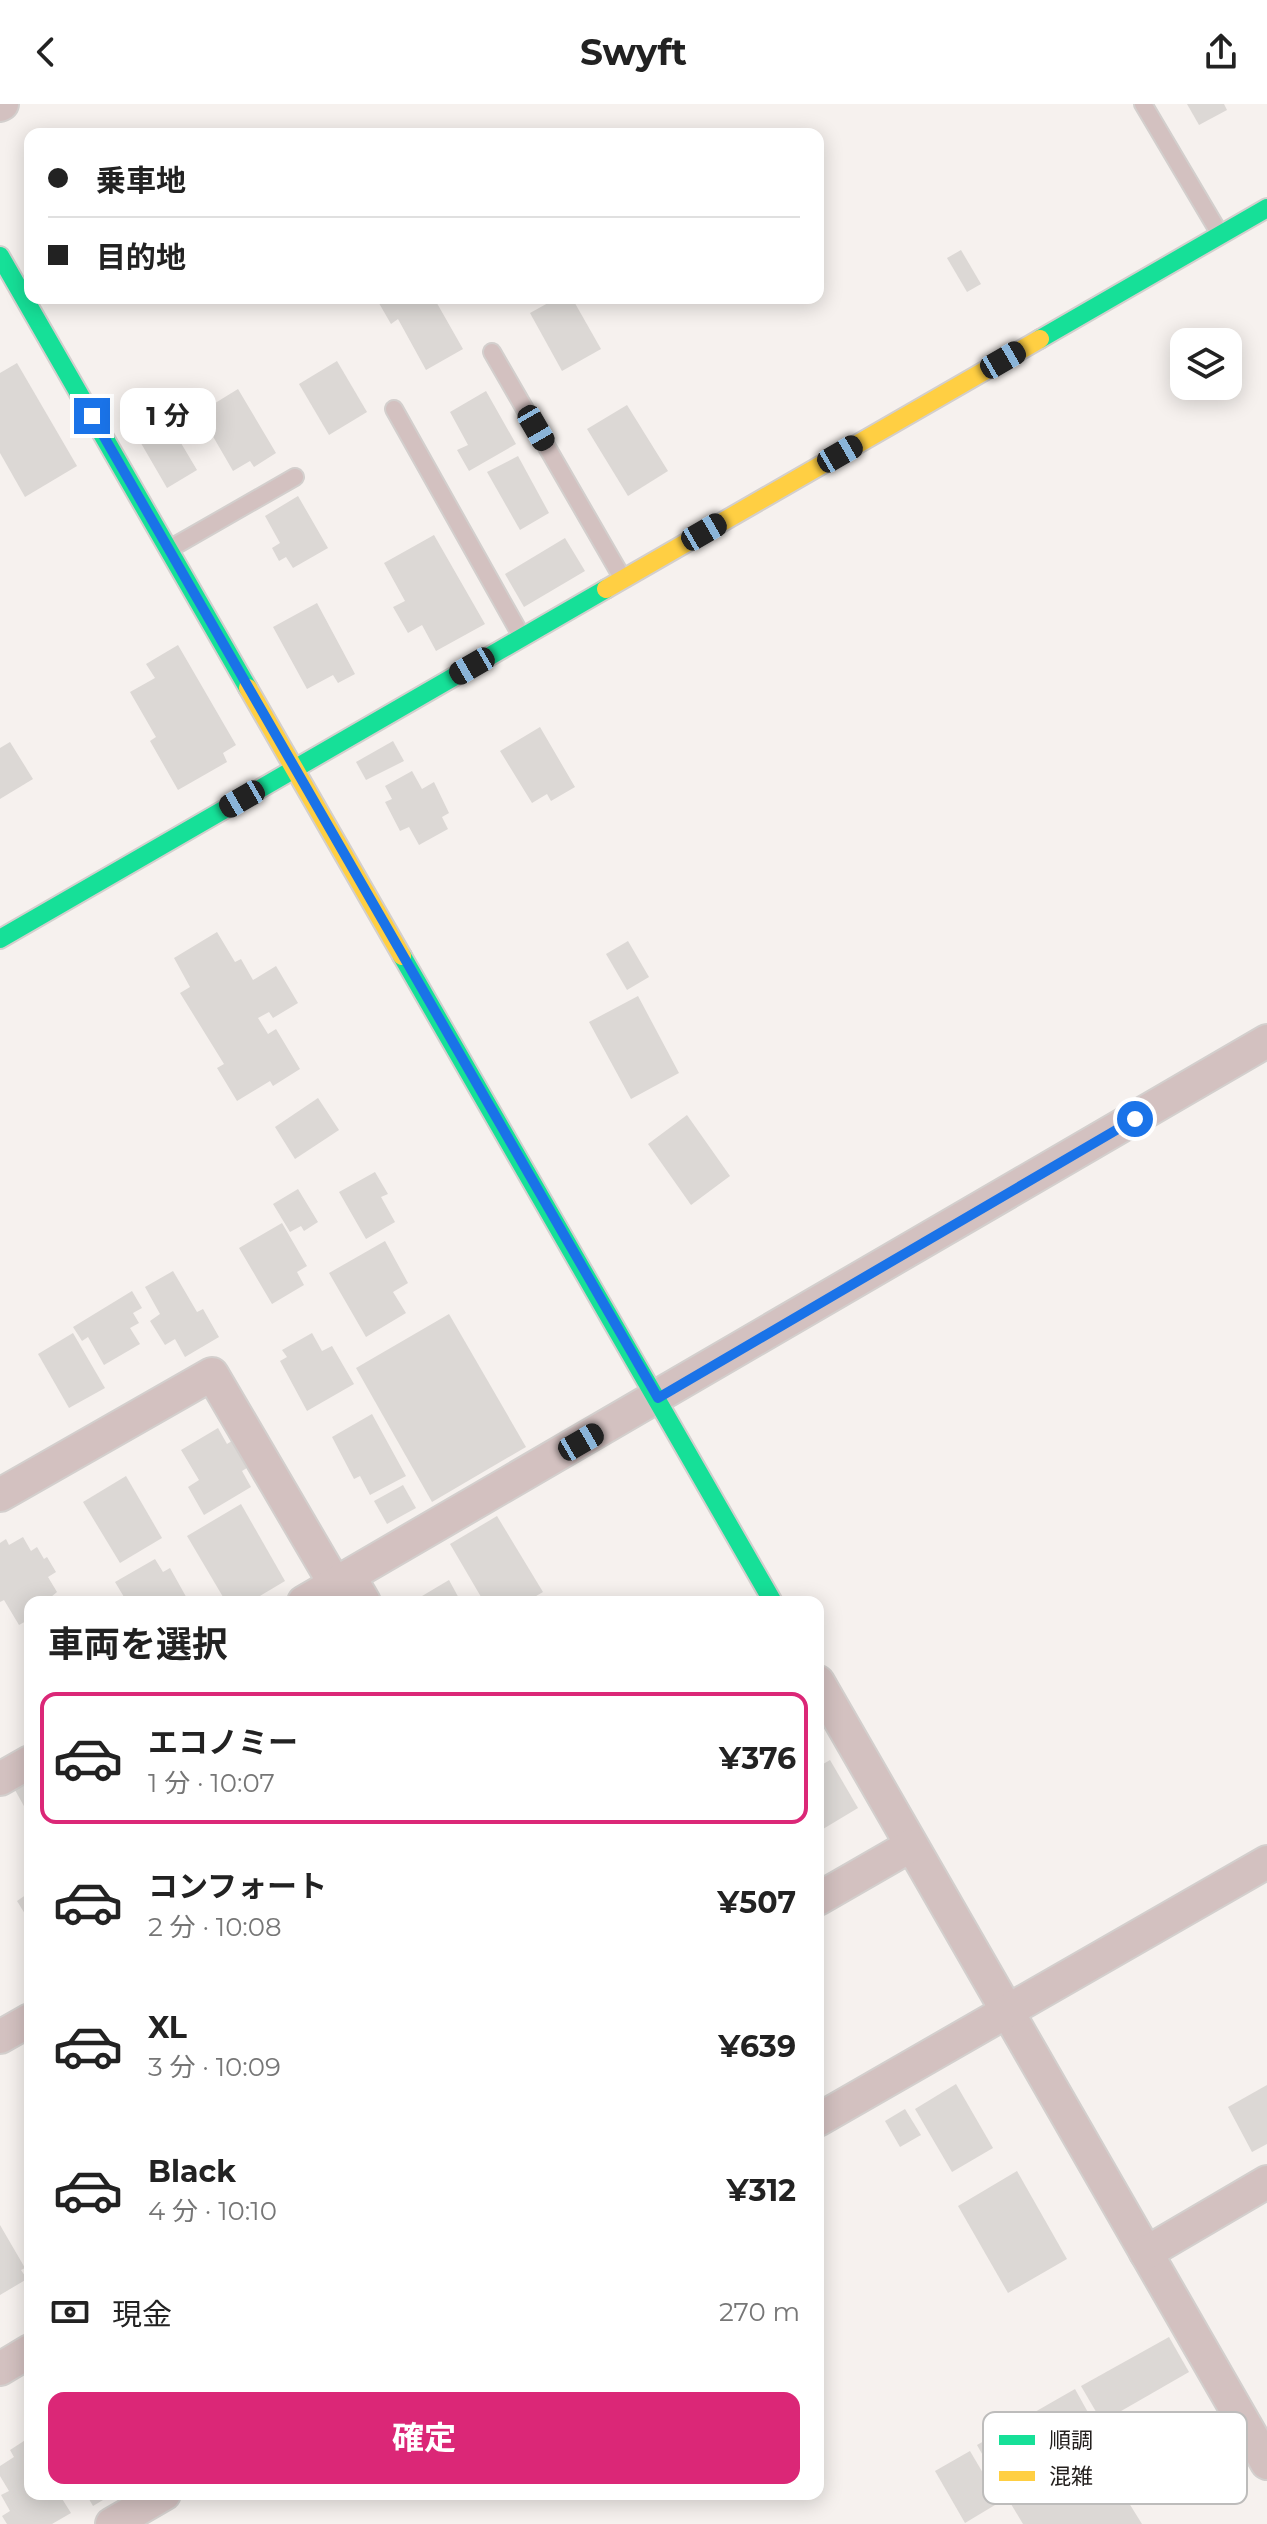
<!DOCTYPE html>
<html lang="ja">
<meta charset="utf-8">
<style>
:root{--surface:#fff;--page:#f2f2f2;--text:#222;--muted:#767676;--line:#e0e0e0;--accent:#db2777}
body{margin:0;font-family:Montserrat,"Noto Sans JP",sans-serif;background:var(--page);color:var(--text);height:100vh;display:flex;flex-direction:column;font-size:30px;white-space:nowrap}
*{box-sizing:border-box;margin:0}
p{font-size:26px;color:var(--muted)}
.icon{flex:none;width:44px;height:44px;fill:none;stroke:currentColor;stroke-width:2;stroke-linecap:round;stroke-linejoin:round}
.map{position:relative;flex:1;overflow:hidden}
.panel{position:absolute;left:24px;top:1492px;width:800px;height:904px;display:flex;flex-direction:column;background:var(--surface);border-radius:16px;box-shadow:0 4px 20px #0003}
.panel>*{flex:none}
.hud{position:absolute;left:24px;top:24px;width:800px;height:176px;border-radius:16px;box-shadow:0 4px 20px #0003;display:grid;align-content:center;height:176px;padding:0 24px;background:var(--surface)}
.tools{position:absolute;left:1170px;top:224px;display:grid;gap:16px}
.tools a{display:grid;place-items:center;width:72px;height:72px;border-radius:16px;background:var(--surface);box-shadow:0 4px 20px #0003;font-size:40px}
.end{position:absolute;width:36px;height:36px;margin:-18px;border:10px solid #1a73e8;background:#fff;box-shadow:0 0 0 4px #fff}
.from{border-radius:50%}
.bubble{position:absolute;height:56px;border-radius:16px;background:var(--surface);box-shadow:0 4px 20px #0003;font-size:26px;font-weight:700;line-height:56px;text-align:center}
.car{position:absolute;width:24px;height:48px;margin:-24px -12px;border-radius:10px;box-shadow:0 0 6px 2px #0007;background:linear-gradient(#222 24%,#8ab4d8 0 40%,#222 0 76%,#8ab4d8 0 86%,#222 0)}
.hud b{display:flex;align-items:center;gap:28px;height:76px;font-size:30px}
.hud b+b{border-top:2px solid var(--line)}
.hud i{width:20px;height:20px;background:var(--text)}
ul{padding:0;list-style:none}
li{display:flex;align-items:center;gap:24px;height:132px;margin:0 16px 12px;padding:0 8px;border:4px solid transparent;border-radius:16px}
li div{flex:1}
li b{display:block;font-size:30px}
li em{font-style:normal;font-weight:700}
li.selected{border-color:var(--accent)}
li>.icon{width:72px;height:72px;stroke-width:1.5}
h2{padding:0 24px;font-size:36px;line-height:96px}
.pay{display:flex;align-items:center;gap:20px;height:88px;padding:0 24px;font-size:30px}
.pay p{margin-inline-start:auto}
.action{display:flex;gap:16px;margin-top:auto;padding:16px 24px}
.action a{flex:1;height:92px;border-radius:16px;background:var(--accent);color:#fff;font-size:32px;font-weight:700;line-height:92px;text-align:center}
header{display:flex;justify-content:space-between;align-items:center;height:104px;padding:0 24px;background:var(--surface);font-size:36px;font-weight:700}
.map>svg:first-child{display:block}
.building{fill:#dcd8d5}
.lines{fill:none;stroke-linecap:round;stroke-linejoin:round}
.lane-casing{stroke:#d3cfcd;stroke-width:20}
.street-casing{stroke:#d3cfcd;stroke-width:36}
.fast-casing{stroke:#d3cfcd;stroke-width:22}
.slow-casing{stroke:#d3cfcd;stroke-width:22}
.lane{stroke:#d3c1c0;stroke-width:16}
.street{stroke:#d3c1c0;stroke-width:32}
.fast{stroke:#16e098;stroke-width:18}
.slow{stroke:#ffcf43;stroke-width:18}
.route{stroke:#1a73e8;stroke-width:10}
.key{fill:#fff;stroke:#bdbcbb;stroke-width:2}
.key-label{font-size:22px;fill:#231f1d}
</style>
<header><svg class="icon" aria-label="back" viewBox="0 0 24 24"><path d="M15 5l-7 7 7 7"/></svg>Swyft<svg class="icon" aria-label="share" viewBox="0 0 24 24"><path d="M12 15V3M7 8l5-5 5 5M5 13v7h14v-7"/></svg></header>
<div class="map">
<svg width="1267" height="2420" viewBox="0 0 1267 2420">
<rect width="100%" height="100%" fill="#f6f1ee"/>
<g class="building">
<path d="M1187 0H1224L1227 6 1199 21Z"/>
<path d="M961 146 981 180 967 188 947 154Z"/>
<path d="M376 194H434L463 245 426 266 398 215 391 220Z"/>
<path d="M557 194H572L601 245 562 267 530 209Z"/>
<path d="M337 257 367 308 329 331 299 280Z"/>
<path d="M17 259 77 362 25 393 0 349V269Z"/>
<path d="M238 285 276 349 254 363 250 357 233 367 211 329 206 332 194 312Z"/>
<path d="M486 287 516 340 469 367 457 346 468 341 450 308Z"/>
<path d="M627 301 668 367 628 392 587 325Z"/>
<path d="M161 321 168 333 175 329 197 366 167 384 138 334Z"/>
<path d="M518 352 549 409 520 426 487 368Z"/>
<path d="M298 392 328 444 293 464 286 453 279 457 272 444 280 439 265 412Z"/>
<path d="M434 431 485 520 436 547 422 521 408 529 393 503 405 497 384 459Z"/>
<path d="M565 434 585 467 524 503 505 470Z"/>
<path d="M317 499 355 570 338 579 333 571 307 585 273 523Z"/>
<path d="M178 541 236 641 223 649 227 658 178 686 150 637 156 633 130 588 155 574 146 560Z"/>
<path d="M540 623 575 683 551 697 547 690 532 699 500 647Z"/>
<path d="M393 637 404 657 366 676 356 658Z"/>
<path d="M10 638 33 675 0 695V644Z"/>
<path d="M412 667 422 685 434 678 449 709 442 713 448 725 419 741 409 723 400 727 385 698 392 695 385 682Z"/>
<path d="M217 828 235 858 241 855 253 876 276 862 298 899 273 914 269 908 258 914 268 930 276 925 300 965 273 982 270 977 237 997 217 964 224 960 180 889 190 883 174 854Z"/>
<path d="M628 837 649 873 627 886 606 850Z"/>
<path d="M638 892 679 969 631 995 589 918Z"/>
<path d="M318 994 339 1026 295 1055 275 1023Z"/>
<path d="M687 1011 730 1072 691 1101 648 1040Z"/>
<path d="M375 1068 388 1090 381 1093 395 1118 366 1135 339 1088Z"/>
<path d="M298 1085 318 1118 304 1127 301 1122 290 1128 273 1100Z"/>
<path d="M282 1119 307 1162 297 1168 304 1181 272 1200 239 1144Z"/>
<path d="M385 1137 408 1179 393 1188 406 1209 366 1233 329 1169Z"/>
<path d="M173 1167 197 1208 203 1205 219 1233 185 1253 175 1235 165 1241 150 1217 160 1210 145 1183Z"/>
<path d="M132 1187 142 1204 133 1209 139 1219 130 1224 140 1240 104 1261 88 1233 82 1237 73 1223Z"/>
<path d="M449 1210 526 1343 432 1398 356 1264Z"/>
<path d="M73 1229 105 1284 69 1304 38 1250Z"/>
<path d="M312 1229 322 1247 332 1242 354 1280 307 1307 280 1257 287 1253 282 1246Z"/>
<path d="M372 1310 406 1372 370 1391 360 1372 354 1375 332 1333Z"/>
<path d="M218 1324 227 1340 235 1335 250 1362 242 1367 251 1383 204 1411 188 1383 199 1376 181 1346Z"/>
<path d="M126 1372 162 1434 120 1459 83 1398Z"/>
<path d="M403 1381 416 1404 387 1420 374 1397Z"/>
<path d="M241 1400 285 1477 250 1498H226L187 1432Z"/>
<path d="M497 1412 543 1488 526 1498H484L450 1440Z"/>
<path d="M23 1433 31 1447 37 1443 44 1455 47 1453 56 1468 48 1473 57 1488 45 1498H30V1515L19 1521 4 1496 0 1498V1439L6 1435 9 1441Z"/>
<path d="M155 1455 163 1468 170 1464 189 1498H127L115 1478Z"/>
<path d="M449 1476 461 1498H419L417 1495Z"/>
<path d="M830 1656 858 1704 818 1728V1663Z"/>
<path d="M30 1679V1713L15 1686Z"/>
<path d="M30 1788V1818L17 1797Z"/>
<path d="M956 1980 993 2044 952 2068 915 2005Z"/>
<path d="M1267 1981V2040L1252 2048 1228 2003Z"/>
<path d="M905 2005 921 2031 900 2043 885 2017Z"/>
<path d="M1017 2067 1067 2155 1008 2189 958 2102Z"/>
<path d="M0 2121 25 2164 21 2166 27 2175 0 2191Z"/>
<path d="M1169 2233 1189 2268 1102 2318 1081 2282Z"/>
<path d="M1075 2285 1100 2330 1002 2385 977 2341Z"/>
<path d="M27 2335 30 2340V2390H59L71 2409 52 2420H7L2 2412 10 2407 1 2391 9 2387 0 2372V2362L14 2353 10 2346Z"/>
<path d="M1100 2336 1129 2388 1124 2391 1142 2420H1023L1005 2390Z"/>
<path d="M970 2347 1000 2398 965 2419 935 2367Z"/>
<path d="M86 2390H113L93 2402Z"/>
</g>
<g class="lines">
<g class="lane-casing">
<g id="lane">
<path d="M1143 0 1220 130"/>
<path d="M492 248 623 475"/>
<path d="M394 305 522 533"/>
<path d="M171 444 295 373"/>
</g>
</g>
<g class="street-casing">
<g id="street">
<path d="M0 1 2 0"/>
<path d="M0 1391 212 1270 335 1480"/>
<path d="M349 1472 364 1498"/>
<path d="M304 1498 1267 937"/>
<path d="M818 1578 1267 2359"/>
<path d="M0 1675 30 1658"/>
<path d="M818 1795 910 1742"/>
<path d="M0 1933 30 1916"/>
<path d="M818 2016 1267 1758"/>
<path d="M1146 2149 1267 2078"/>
<path d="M0 2265 30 2247"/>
<path d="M112 2420 164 2390"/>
</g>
</g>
<g class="fast-casing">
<g id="fast">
<path d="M0 152 248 584"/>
<path d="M1040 235 1267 104"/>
<path d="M0 835 606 485"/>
<path d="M402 852 773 1498"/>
</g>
</g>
<g class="slow-casing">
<g id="slow">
<path d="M606 485 1040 235"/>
<path d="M248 584 402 852"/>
</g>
</g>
<use href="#lane" class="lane"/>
<use href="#street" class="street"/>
<use href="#fast" class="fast"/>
<use href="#slow" class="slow"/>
</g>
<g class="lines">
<path class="route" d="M92 312 658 1294 1135 1015"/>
</g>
<rect x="983" y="2308" width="264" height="92" rx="12" class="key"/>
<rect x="999" y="2331" width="36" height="10" fill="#16e098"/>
<rect x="999" y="2367" width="36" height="10" fill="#ffcf43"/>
<g class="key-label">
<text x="1049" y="2344">順調</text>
<text x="1049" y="2380">混雑</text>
</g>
</svg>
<div class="tools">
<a><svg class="icon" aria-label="layers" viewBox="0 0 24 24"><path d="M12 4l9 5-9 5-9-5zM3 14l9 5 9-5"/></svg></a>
</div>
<i class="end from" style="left:1135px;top:1015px"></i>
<i class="end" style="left:92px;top:312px"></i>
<div class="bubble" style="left:120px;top:284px;width:96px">1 分</div>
<i class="car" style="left:1003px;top:256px;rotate:60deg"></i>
<i class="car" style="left:536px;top:324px;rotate:150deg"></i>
<i class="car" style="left:840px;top:350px;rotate:60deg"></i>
<i class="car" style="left:704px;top:428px;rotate:60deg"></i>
<i class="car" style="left:472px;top:562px;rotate:240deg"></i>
<i class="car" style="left:242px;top:695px;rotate:240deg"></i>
<i class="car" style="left:581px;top:1338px;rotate:60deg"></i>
<div class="hud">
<b><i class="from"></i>乗車地</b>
<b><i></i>目的地</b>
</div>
<section class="panel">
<h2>車両を選択</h2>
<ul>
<li class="selected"><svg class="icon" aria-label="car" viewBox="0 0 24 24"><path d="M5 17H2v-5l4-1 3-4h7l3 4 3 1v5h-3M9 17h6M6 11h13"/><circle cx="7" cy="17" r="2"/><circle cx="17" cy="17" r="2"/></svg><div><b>エコノミー</b><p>1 分 · 10:07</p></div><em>¥376</em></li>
<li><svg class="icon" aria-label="car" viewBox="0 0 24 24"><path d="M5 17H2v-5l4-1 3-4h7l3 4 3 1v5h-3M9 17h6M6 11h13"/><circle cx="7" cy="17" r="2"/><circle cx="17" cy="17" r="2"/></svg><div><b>コンフォート</b><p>2 分 · 10:08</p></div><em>¥507</em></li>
<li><svg class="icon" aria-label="car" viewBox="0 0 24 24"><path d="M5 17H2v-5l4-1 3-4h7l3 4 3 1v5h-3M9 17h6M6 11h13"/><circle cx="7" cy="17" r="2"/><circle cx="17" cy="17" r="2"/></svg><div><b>XL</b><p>3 分 · 10:09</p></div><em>¥639</em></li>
<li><svg class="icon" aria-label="car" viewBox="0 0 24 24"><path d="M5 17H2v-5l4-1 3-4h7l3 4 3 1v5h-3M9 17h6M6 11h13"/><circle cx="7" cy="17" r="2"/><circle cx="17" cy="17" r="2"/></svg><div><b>Black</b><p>4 分 · 10:10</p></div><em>¥312</em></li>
</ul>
<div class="pay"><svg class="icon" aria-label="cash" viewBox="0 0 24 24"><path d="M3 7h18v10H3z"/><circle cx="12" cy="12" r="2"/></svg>現金<p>270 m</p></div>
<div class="action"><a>確定</a></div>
</section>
</div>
